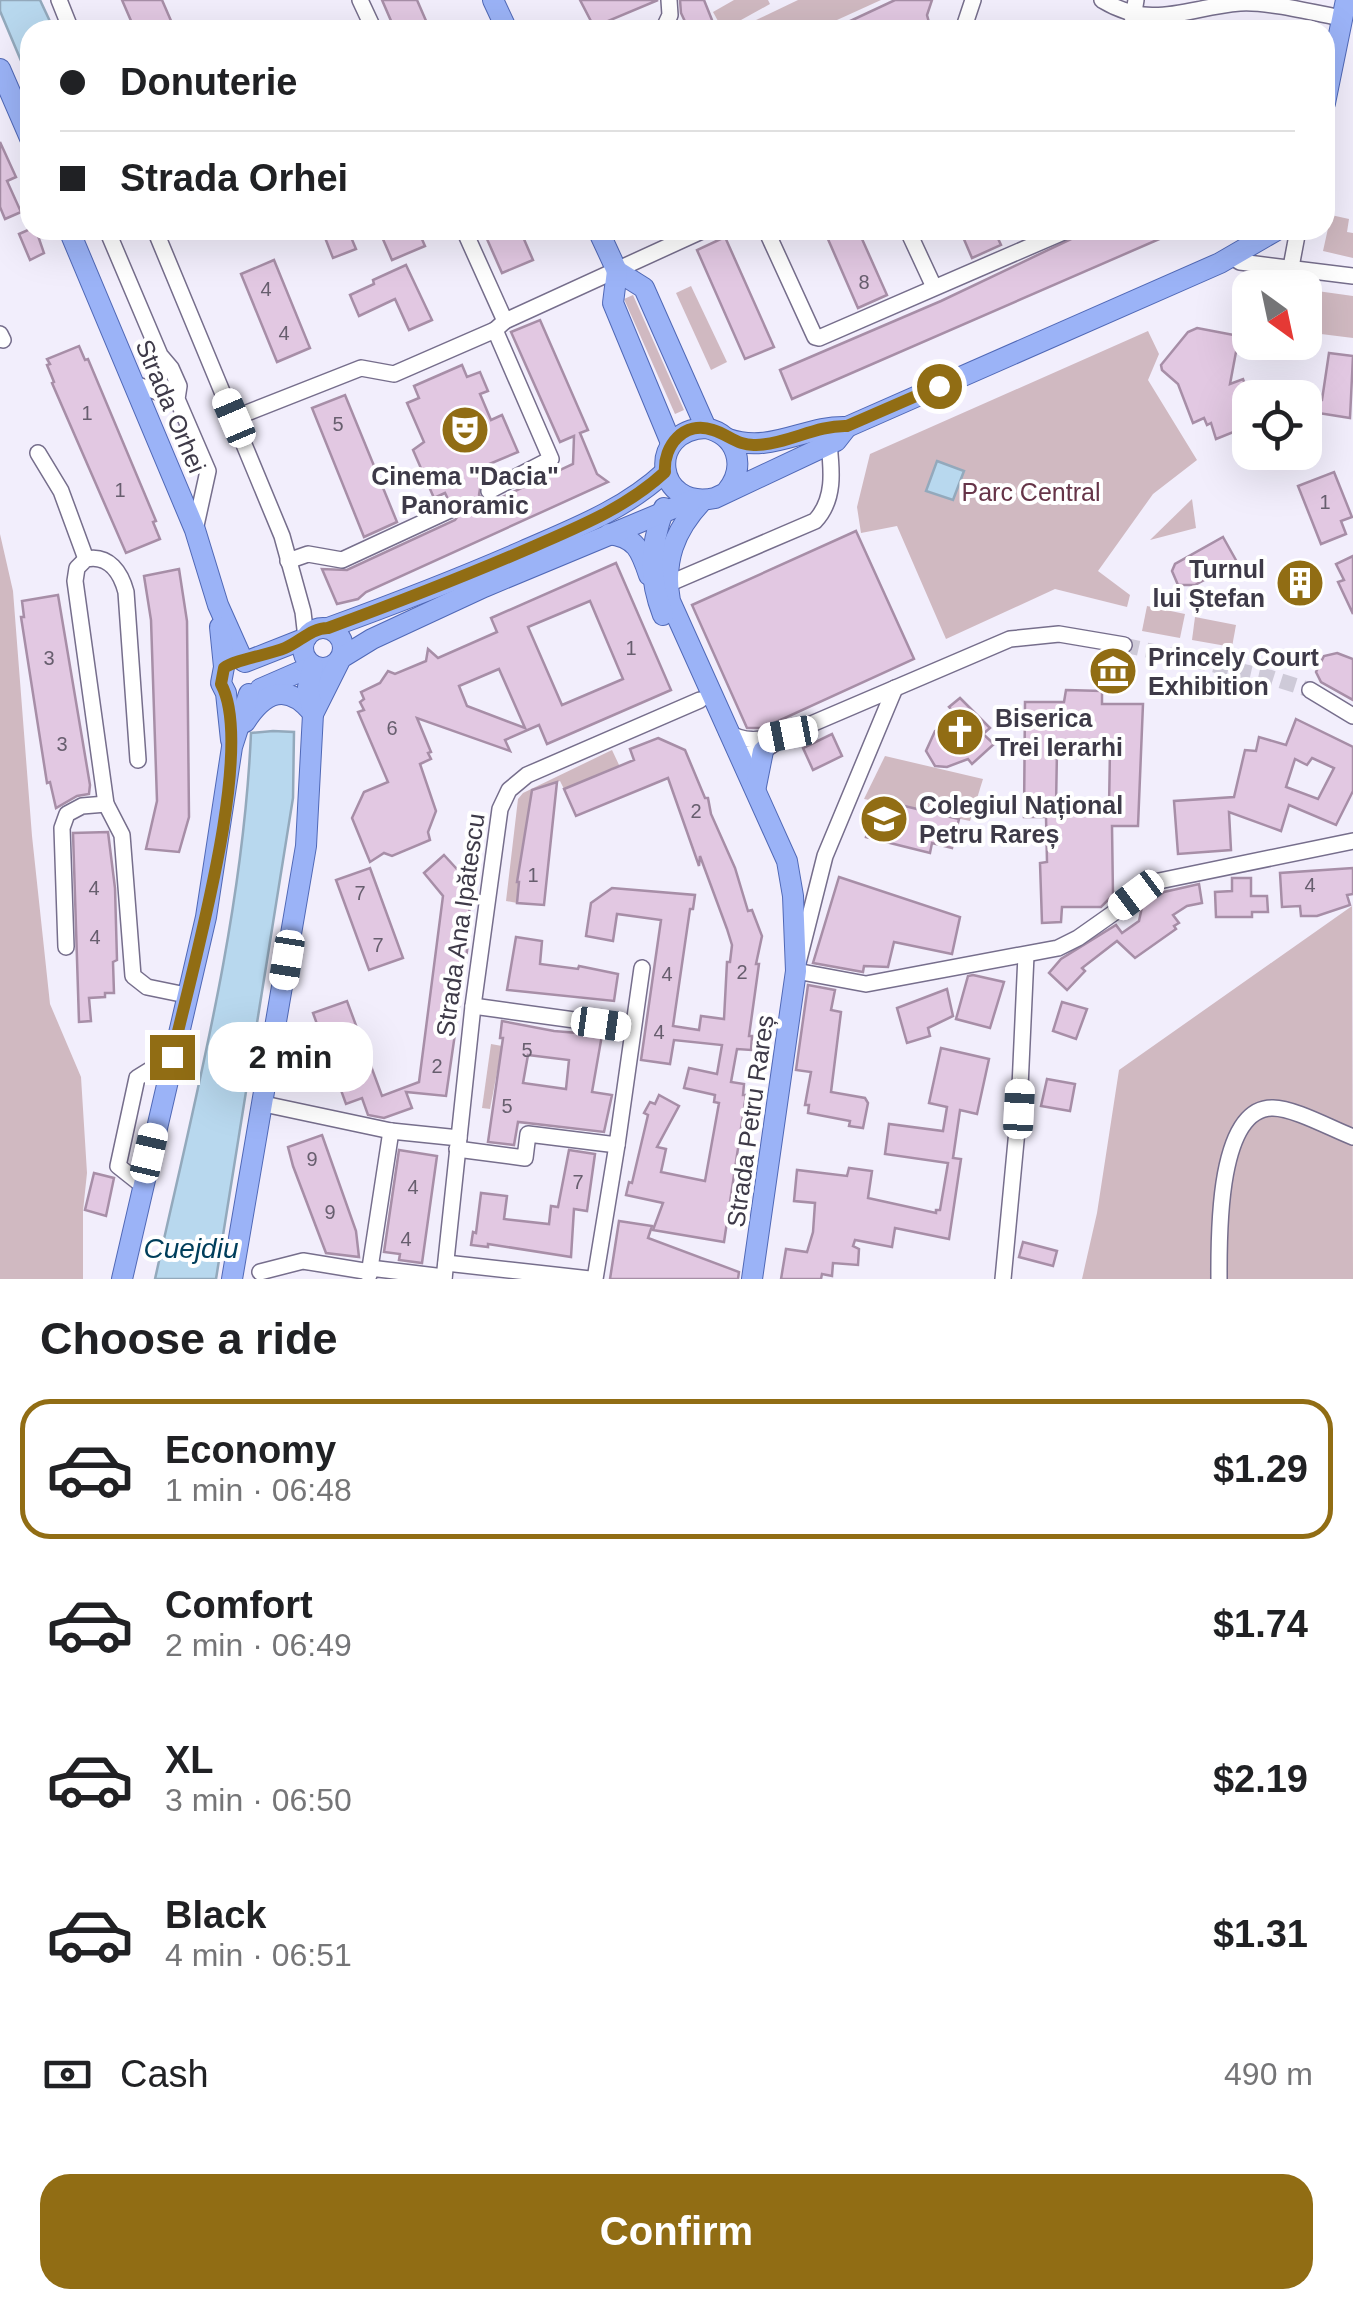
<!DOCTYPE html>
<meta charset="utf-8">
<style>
:root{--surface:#fff;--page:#f6f6f6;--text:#202124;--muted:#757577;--line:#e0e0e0;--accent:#916d14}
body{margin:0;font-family:Helvetica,sans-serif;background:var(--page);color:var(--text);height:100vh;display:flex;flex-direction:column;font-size:38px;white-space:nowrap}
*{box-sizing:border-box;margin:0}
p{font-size:32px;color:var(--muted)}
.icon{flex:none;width:55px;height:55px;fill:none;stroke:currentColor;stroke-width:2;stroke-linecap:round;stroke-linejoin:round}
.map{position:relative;height:1279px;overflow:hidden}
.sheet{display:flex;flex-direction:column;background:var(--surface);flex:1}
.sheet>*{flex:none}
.guide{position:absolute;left:20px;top:20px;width:1315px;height:220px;border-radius:30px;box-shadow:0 10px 40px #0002;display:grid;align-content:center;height:220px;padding:0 40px;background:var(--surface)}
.needle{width:65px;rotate:147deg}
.fabs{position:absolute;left:1232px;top:270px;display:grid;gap:20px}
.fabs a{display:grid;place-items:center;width:90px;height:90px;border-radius:20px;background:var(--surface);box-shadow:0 10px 40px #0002;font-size:50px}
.end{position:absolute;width:45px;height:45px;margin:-22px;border:12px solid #916d14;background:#fff;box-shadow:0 0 0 5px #fff}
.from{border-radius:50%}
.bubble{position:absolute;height:70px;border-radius:30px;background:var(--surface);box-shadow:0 10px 40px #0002;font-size:32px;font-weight:700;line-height:70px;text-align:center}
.car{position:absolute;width:30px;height:60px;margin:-30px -15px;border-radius:12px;box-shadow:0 0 8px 2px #0007;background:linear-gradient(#fff 24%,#345 0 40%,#fff 0 76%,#345 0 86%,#fff 0)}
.guide b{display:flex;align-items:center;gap:35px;height:95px;font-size:38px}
.guide b+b{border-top:2px solid var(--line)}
.guide i{width:25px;height:25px;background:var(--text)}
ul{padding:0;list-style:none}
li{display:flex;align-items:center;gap:30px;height:140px;margin:0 20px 15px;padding:0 20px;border:5px solid transparent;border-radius:30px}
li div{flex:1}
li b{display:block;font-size:38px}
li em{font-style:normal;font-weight:700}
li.selected{border-color:var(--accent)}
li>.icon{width:90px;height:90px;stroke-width:1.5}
h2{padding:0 40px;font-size:45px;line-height:120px}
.pay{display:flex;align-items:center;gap:25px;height:110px;padding:0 40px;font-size:38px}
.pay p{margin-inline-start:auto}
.button{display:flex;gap:20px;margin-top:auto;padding:20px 40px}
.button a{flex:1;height:115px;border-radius:30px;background:var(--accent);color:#fff;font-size:40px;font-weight:700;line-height:115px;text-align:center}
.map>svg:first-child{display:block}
.green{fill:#d0b9c1}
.water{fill:#b8d8ee;stroke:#93a9bc;stroke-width:2.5}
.building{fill:#e2c8e2;stroke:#a78ea7;stroke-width:2.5;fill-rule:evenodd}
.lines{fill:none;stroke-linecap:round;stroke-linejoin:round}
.minor-tunnel{stroke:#cecad8;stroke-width:15;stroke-dasharray:15 8;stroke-linecap:butt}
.minor-casing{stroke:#766e8c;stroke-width:18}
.major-casing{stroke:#5068b6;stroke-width:22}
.minor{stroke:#fff;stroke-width:15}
.major{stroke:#9bb3f7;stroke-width:20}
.route{stroke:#916d14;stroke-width:12}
.labels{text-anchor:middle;stroke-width:8;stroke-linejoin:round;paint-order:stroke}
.number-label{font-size:20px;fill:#675e6e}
.street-label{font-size:25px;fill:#3e3a48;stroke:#fff}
.poi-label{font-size:25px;font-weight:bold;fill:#3e3a48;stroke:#fff;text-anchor:start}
.park-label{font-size:25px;fill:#663448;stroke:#fff}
.water-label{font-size:28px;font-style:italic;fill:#003e5b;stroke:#fff}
</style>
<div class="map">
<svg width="1353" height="1279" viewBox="0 0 1353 1279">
<rect width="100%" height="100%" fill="#f2eefc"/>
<g class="green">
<path d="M734 0H768L770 4 723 30 713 12Z"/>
<path d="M798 0H881L815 30H735Z"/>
<path d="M1331 215 1349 219 1347 232 1353 233V258L1323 251Z"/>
<path d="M691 286 727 362 711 370 676 293Z"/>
<path d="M1310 290 1353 296V338L1305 332Z"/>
<path d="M633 295 684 410 675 414 624 299Z"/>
<path d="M1148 331 1159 354 1148 380 1197 460 1153 494 1098 571 1130 595 1127 607 1055 589 946 639 897 526 861 533 857 507 870 454Z"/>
<path d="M1192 499 1196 528 1150 540Z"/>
<path d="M0 534 13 591 32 836 50 1004 81 1077 87 1173 83 1211V1279H0Z"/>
<path d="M1147 606 1185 614 1180 638 1142 631Z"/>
<path d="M1195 617 1236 625 1232 647 1192 640Z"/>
<path d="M612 750 620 767 565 791 560 781 532 790 519 865 517 903 506 901 518 799 523 793Z"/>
<path d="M885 756 983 779 970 821 864 799Z"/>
<path d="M1352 906 1353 1279H1082L1097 1213 1119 1070Z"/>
<path d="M491 1044 502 1046 490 1109 482 1108Z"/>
</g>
<g class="water">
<path d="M0 0H40L54 30H30V82L0 11Z"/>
<path d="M937 461 964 471 953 500 926 491Z"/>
<path d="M273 731 294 732 293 798 216 1279H155C195 1099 243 917 251 733Z"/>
</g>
<g class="building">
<path d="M122 0H162L175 30H135Z"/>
<path d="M382 0H417L430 30H395Z"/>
<path d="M580 0H658L594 27Z"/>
<path d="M680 0H704L716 30H689L681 13Z"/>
<path d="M895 0H932L927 15 931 30H831Z"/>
<path d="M0 142 16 177 7 181 21 212 5 219 0 207Z"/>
<path d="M28 230H36L44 253 30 260 19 234Z"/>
<path d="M322 230H348L356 249 333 258Z"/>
<path d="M379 230H418L425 246 392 260Z"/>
<path d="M483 230H520L533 260 502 273Z"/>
<path d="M824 230H858L887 295 858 308Z"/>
<path d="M960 230H994L1001 245 972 258Z"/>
<path d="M1090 230H1180L792 399 780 370 941 301Z"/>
<path d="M725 237 774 347 745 359 697 250Z"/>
<path d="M274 260 310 348 277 362 241 274Z"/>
<path d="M406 265 432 320 409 330 395 299 359 316 350 295 374 284 373 280Z"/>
<path d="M540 320 588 430 580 433 597 474 608 482 366 592 358 599 337 604 322 569 347 570 455 520 461 512 460 504 448 499 445 493 434 498 413 450 424 442 407 403 419 398 414 386 462 365 467 377 480 372 488 391 480 394 491 420 502 415 518 452 475 470 481 483 479 495 484 501H494L573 464 574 436 560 442 511 332Z"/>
<path d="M1197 328 1239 336 1230 384 1243 379 1250 398V402L1241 405 1246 427 1216 439 1211 423 1207 425 1204 418 1193 423 1178 384 1162 370 1161 365 1188 332Z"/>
<path d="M79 346 85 360 88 359 156 521 153 522 160 539 126 553 52 383 54 382 47 365 50 364 47 359Z"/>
<path d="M1329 353 1353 356 1350 418 1312 412 1314 400H1322Z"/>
<path d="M345 395 397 522 364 537 312 408Z"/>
<path d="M1334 472 1352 517 1341 521 1346 534 1321 544 1298 486Z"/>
<path d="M856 531 914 659 763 728H747L692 605Z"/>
<path d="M1223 537 1237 562 1195 585H1178L1172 571 1175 564Z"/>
<path d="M1353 556V614L1338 582 1344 580 1336 564Z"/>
<path d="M616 563 671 690 547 744 539 725 505 740 510 751 417 718 431 752 428 753 431 759 420 764 436 811 428 832 430 840 392 856 384 853 370 862 352 818 364 792 388 782 358 712 364 710 360 702 364 699 361 692 380 683 388 671 395 674 426 661 428 649 438 658 497 632 491 618ZM590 601 623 679 562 705 528 627ZM499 669 525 728 467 706 459 686Z"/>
<path d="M179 569 187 621 189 817 179 852 146 849 157 801 151 620 144 576Z"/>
<path d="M58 595 90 785 89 794 77 796 56 808 50 782 47 783 21 617H24L22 601Z"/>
<path d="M1337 653 1353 659V700L1321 682 1316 672 1324 656Z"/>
<path d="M1066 690 1102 691V704H1143L1138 826H1112L1113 895 1101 907H1062L1061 922 1042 923 1040 863 1047 862 1046 817H1024L1025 702H1064ZM1110 749 1109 808 1056 806 1057 750Z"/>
<path d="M960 698 990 728 983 734 994 744 972 764 968 759 947 767 935 766 926 751 935 731 940 728 973 733 949 707Z"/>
<path d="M1296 719 1353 747V791L1336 825 1289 805 1281 831 1229 812 1231 850 1178 854 1174 801 1234 797 1245 750 1256 751 1259 737 1286 745ZM1312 758 1334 768 1318 799 1286 787 1295 759 1307 765Z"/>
<path d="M832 734 842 756 813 770 803 748Z"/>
<path d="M658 738 685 750 705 798H708L711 814 735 868 748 911 752 910 762 936 756 964H759L749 1036H752L751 1050 737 1049 731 1082 744 1084 743 1095H746L724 1242 653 1230 663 1203 626 1195 629 1182 632 1183 648 1115 644 1113 650 1102 655 1104 659 1095 679 1106 657 1147 666 1149 661 1172 705 1181 719 1103 714 1102 715 1095 684 1088 689 1068 717 1074 722 1045 674 1040 670 1064 641 1060 661 920 617 914 613 941 586 936 591 903 612 888 695 895 693 909H690L673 1026 699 1030 701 1016 724 1019 727 962H730L732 945 727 929 700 856 699 866 668 778 576 816 564 789 634 760 630 749Z"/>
<path d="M557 782 544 905 517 903 519 882H517L532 790Z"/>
<path d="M875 799 959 819 952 848 932 843 930 853 866 837Z"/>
<path d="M108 832 115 888 117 960 113 962 114 993H105V997L89 998 91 1021 79 1022 73 833Z"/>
<path d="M444 855 476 890 470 906 465 943 468 944 446 1096 406 1092 412 1108 384 1118 368 1115 362 1098 346 1104 313 1013 347 1001 382 1096 419 1082 443 896 424 873Z"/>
<path d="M370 868 403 958 369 970 336 880Z"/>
<path d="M1353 868V894L1347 895 1350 905 1317 916H1301L1300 906 1282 907 1280 873Z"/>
<path d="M839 877 960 917 952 954 894 942 888 967 864 966 863 972 813 963Z"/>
<path d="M1232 878H1251V896H1267L1268 912H1252V917H1216L1215 892 1232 891Z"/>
<path d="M1199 884 1202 903 1187 906 1173 915 1179 923 1174 926 1176 929 1135 958 1117 941 1082 968 1085 971 1067 990 1049 973 1061 959 1116 925 1122 933 1139 921 1142 907 1164 892Z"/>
<path d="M516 937 542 941 540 964 578 969 579 966 618 974 614 1001 507 990Z"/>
<path d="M973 975 1004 982 990 1028 956 1019 968 976Z"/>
<path d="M808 985 835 990 831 1010 841 1012 831 1092 865 1098 868 1103 863 1128 849 1126 850 1121 808 1113 809 1105H805L811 1072 796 1070Z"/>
<path d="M947 989 953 1016 928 1028 930 1036 907 1043 897 1008Z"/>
<path d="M1062 1002 1087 1009 1076 1039 1053 1031Z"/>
<path d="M502 1021 554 1031 602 1035 592 1092 612 1095 604 1132 518 1122 514 1145 488 1142 503 1038H500ZM528 1055 569 1060 566 1089 523 1083Z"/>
<path d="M941 1048 989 1059 977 1114 960 1110 953 1158 961 1159 949 1239 895 1228 892 1247 855 1240 853 1246 859 1249 858 1265 833 1263 832 1276 822 1274 821 1279H781L786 1249 807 1252 813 1232 815 1203 794 1201 797 1170 847 1176 849 1168 872 1171 868 1198 936 1213V1210H940L948 1163 885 1154 889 1124 943 1131 947 1107 929 1103Z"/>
<path d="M1047 1079 1075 1084 1070 1111 1041 1106Z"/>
<path d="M322 1135 356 1231 359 1257 326 1253 293 1166 288 1147Z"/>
<path d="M399 1150 437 1156 422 1263 399 1260 400 1254 384 1252Z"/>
<path d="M569 1150 595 1154 587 1211 574 1209 571 1257 488 1244V1247L471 1245 473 1232 476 1233 481 1193 507 1196 504 1219 549 1224 551 1206 558 1207Z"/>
<path d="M94 1173 114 1178 106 1216 85 1210Z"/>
<path d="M619 1221 652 1226 648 1238 739 1272 738 1279H610Z"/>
<path d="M1023 1242 1057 1251 1053 1266 1019 1257Z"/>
</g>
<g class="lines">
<path class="minor-tunnel" d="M1124 645 1269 677 1310 690"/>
<g class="minor-casing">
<g id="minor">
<path d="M59 0 71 30"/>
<path d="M360 0 374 30"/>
<path d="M1102 0C1153 31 1188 7 1240 3 1266 1 1315 13 1342 18"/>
<path d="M663 30 670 15 669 0"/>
<path d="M963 30 973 0"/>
<path d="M1131 30 1136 0"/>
<path d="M107 230 160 355 171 368 179 386 177 399 208 471 195 530"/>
<path d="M155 230 282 536 303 612 306 638"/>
<path d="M464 230 505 321"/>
<path d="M766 230 815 337 819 338 1068 230"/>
<path d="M908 231 934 287"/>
<path d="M1232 257 1240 262 1353 276"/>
<path d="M1291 267 1298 230"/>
<path d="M0 334 3 340"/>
<path d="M135 384 177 399"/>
<path d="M234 418 361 368 394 374 495 330"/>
<path d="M38 453 61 491 86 559"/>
<path d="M489 491 551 459 495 330 505 321 704 230"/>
<path d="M288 561 308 554 342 560 450 510"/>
<path d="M668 584 815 521C835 500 832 471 829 444"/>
<path d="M895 688 825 856 796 971 866 984 1058 948 1078 938 1159 881 1353 841"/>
<path d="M1310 690 1353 716"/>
<path d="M727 732C746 743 759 740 779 736"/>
<path d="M738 754C758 758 772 745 788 734L1010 639 1059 634 1124 645"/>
<path d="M138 760 126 592C121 573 109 554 86 559L77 568 75 581 106 804 122 835 133 976 147 987 186 995"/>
<path d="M66 947 62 828 67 814 82 806 106 804"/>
<path d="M473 1006 633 1028"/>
<path d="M264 1104 391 1131 459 1138"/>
<path d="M457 1149 525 1158 528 1134 617 1145 642 968"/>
<path d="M142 1185 118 1166 137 1078 171 1057"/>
<path d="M446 1263 590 1279"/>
<path d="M370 1268 391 1131"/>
<path d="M260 1272 303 1261 370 1272"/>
<path d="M369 1275 370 1268 444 1277"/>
<path d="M444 1279 473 1006 500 809 509 790 527 775 700 700"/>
<path d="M595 1279 617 1145"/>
<path d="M1003 1279 1019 1109 1026 955"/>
<path d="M1219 1279C1219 1241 1216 1107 1273 1108 1294 1108 1332 1129 1353 1137"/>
</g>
</g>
<g class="major-casing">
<g id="major">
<path d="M493 0 507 30"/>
<path d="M0 69 30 138"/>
<path d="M1325 103 1346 0"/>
<path d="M69 230 195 530 218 605 243 661"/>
<path d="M598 230 617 271"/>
<path d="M617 271 644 288 706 428"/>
<path d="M617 271 613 303 671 443"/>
<path d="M728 439C771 454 806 425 847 427L1220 263 1277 230"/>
<path d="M727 491C747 466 737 435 706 428 646 430 655 511 715 498L836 441 847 427"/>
<path d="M702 501C674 531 663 561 670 601L787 861 793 896 796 971 752 1279"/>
<path d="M609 534C636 537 641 551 649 575"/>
<path d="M663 615C648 576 650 548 664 508"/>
<path d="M220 627 224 667 221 683 226 693 231 740"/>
<circle cx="323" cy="648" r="20"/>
<path d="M328 628C394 604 459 579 523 551 573 529 624 510 665 472"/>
<path d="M245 662 306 638"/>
<path d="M260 689 313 666"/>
<path d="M314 712 341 658 372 639 484 587 693 500"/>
<path d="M245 722C265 691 287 683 312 712"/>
<path d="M756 786 763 751"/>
<path d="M122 1279 206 917 232 747 249 694"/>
<path d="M232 1279 306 846 313 714 308 687 313 666"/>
</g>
</g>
<use href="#minor" class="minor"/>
<use href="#major" class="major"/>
</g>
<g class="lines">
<path class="route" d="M172 1057C189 979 257 749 221 684L224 668C234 660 268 655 285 648 300 642 311 628 328 628 396 603 463 577 530 548 578 527 626 508 665 472 663 446 684 420 713 430 729 435 738 446 756 445 788 444 816 425 847 426L939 386"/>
</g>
<defs>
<g id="theatre-disc" transform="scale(2.5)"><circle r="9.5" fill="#916d14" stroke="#fff"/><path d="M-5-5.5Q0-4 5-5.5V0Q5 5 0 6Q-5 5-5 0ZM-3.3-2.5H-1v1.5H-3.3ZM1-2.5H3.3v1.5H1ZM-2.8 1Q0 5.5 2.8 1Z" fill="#fff"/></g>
<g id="building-disc" transform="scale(2.5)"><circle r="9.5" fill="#916d14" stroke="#fff"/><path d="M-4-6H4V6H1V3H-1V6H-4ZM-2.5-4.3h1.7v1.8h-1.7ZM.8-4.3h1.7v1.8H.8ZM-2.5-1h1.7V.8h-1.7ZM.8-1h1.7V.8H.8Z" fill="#fff"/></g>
<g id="museum-disc" transform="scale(2.5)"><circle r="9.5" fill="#916d14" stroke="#fff"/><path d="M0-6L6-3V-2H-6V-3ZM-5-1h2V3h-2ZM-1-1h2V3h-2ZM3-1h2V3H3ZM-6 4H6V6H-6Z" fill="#fff"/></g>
<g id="church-disc" transform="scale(2.5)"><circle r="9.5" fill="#916d14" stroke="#fff"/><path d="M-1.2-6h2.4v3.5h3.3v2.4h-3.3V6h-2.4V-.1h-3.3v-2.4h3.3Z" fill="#fff"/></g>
<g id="university-disc" transform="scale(2.5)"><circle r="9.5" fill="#916d14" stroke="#fff"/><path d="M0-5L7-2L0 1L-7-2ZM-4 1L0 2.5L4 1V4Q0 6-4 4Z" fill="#fff"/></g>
</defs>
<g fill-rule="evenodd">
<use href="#theatre-disc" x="465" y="430"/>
<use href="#building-disc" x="1300" y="583"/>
<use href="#museum-disc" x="1113" y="671"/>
<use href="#church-disc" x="960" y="732"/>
<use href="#university-disc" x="884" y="819"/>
</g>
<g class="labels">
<g class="number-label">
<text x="864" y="289">8</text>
<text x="266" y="296">4</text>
<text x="284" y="340">4</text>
<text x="87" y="420">1</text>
<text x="338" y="431">5</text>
<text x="120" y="497">1</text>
<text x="1325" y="509">1</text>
<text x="631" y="655">1</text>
<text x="49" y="665">3</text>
<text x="392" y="735">6</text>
<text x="62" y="751">3</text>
<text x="696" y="818">2</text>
<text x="533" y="882">1</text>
<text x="1310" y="892">4</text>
<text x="94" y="895">4</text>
<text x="360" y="900">7</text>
<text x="95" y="944">4</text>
<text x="378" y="952">7</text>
<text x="742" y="979">2</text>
<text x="667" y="981">4</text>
<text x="659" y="1039">4</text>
<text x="527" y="1057">5</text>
<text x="437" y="1073">2</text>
<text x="507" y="1113">5</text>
<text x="312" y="1166">9</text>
<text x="578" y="1189">7</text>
<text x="413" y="1194">4</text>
<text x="330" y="1219">9</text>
<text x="406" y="1246">4</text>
</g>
<g class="street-label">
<text transform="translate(171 406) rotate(67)" y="9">Strada Orhei</text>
<text transform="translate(460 925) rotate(-82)" y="9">Strada Ana Ipătescu</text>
<text transform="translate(750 1121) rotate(-82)" y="9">Strada Petru Rareș</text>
</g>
<g class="poi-label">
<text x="465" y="485" text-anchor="middle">Cinema "Dacia"<tspan x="465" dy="29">Panoramic</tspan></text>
<text x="1265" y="578" text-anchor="end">Turnul<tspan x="1265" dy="29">lui Ștefan</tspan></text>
<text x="1148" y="666">Princely Court<tspan x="1148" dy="29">Exhibition</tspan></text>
<text x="995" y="727">Biserica<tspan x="995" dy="29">Trei Ierarhi</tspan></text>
<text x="919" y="814">Colegiul Național<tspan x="919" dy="29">Petru Rareș</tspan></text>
</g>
<g class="park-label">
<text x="1031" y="501">Parc Central</text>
</g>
<g class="water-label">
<text x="191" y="1258">Cuejdiu</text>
</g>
</g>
</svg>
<div class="fabs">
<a><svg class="needle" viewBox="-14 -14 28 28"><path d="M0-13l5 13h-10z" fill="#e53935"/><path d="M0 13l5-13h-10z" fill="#757577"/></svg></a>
<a><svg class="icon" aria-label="locate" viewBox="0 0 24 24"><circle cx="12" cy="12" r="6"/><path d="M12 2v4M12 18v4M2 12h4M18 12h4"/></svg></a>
</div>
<i class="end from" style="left:939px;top:386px"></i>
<i class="end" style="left:172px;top:1057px"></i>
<div class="bubble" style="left:208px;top:1022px;width:165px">2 min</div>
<i class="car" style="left:234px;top:418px;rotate:337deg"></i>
<i class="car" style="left:788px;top:734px;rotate:259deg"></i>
<i class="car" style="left:1136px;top:895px;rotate:233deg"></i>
<i class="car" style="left:287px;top:960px;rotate:189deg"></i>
<i class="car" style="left:601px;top:1024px;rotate:98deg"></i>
<i class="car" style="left:1019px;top:1109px;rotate:3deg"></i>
<i class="car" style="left:149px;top:1153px;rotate:13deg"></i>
<div class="guide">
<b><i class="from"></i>Donuterie</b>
<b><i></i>Strada Orhei</b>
</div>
</div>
<section class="sheet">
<h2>Choose a ride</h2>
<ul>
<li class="selected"><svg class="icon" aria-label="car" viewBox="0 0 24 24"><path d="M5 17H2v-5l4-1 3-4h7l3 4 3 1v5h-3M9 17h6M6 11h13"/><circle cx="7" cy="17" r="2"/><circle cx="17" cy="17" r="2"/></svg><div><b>Economy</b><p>1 min · 06:48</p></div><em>$1.29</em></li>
<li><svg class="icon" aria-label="car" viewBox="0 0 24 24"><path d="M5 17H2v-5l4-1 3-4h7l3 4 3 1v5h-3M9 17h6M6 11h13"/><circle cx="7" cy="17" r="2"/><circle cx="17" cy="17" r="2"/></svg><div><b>Comfort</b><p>2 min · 06:49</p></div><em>$1.74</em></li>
<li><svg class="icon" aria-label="car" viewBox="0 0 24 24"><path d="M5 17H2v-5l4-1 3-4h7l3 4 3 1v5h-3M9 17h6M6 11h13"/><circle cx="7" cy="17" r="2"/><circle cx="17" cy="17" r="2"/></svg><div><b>XL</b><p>3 min · 06:50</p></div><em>$2.19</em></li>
<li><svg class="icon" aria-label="car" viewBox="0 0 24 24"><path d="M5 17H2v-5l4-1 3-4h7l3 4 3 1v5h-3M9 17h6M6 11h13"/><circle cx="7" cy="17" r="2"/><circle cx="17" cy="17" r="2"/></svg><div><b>Black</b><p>4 min · 06:51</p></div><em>$1.31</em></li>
</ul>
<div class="pay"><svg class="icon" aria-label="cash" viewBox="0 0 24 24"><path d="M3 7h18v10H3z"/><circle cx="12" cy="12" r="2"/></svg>Cash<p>490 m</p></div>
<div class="button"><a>Confirm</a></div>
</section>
